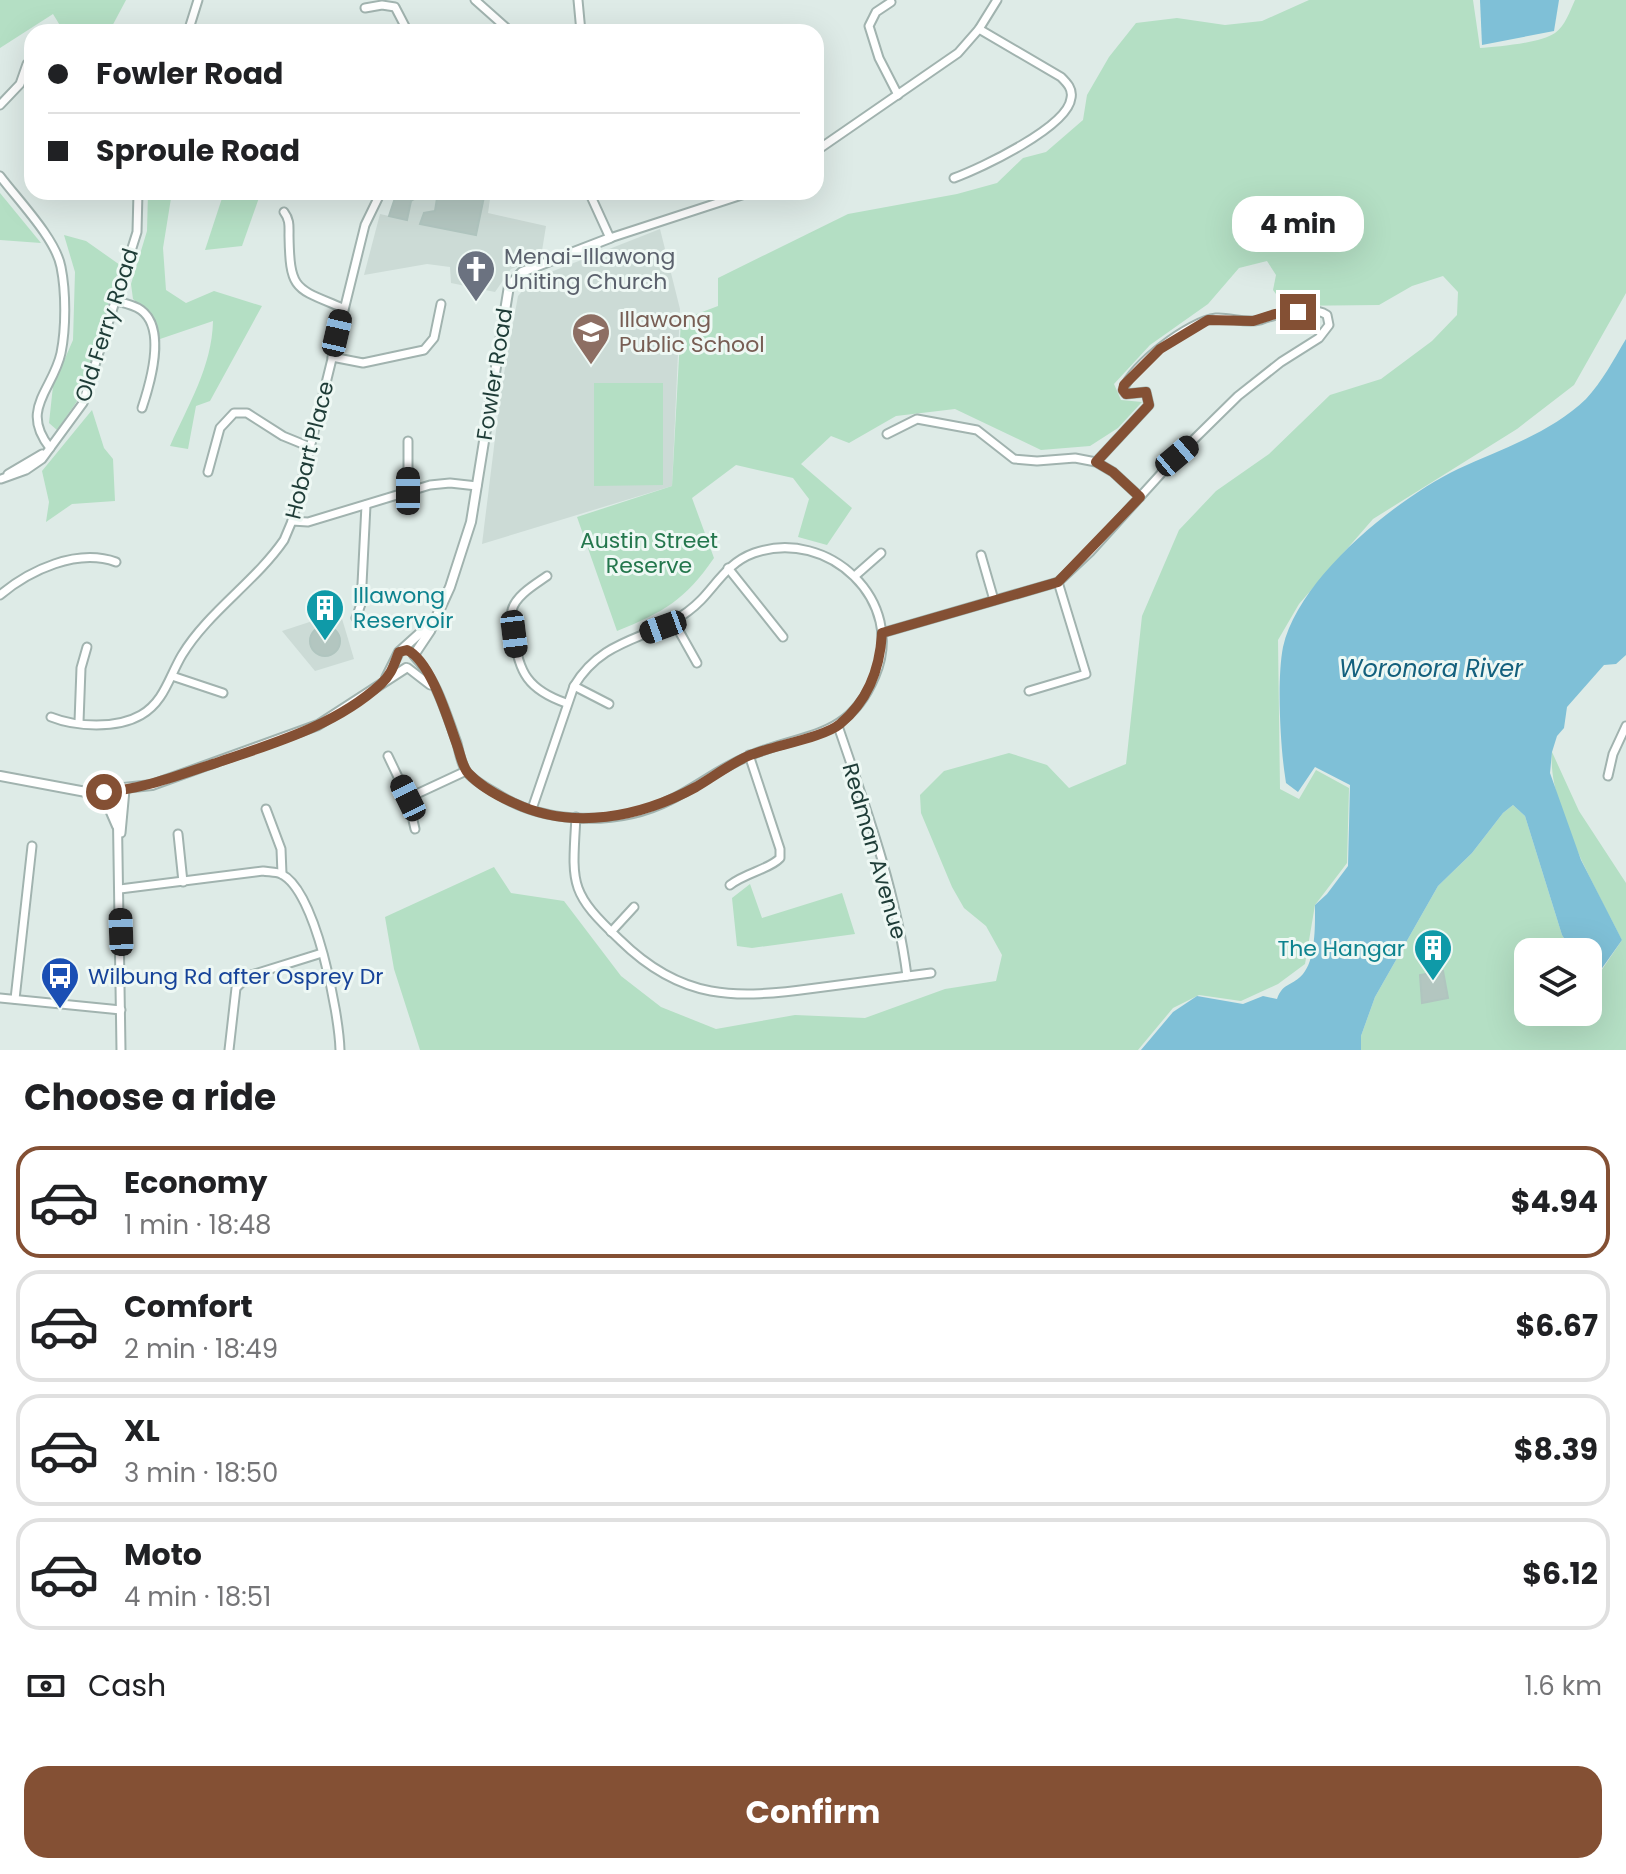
<!DOCTYPE html>
<meta charset="utf-8">
<style>
:root{--surface:#fff;--page:#f2f2f2;--text:#202124;--muted:#757577;--line:#e0e0e0;--accent:#845034}
body{margin:0;font-family:Poppins,sans-serif;background:var(--page);color:var(--text);height:100vh;display:flex;flex-direction:column;font-size:30px;white-space:nowrap}
*{box-sizing:border-box;margin:0}
p{font-size:26px;color:var(--muted)}
.icon{flex:none;width:44px;height:44px;fill:none;stroke:currentColor;stroke-width:2;stroke-linecap:round;stroke-linejoin:round}
.map{position:relative;height:1050px;overflow:hidden}
.panel{display:flex;flex-direction:column;background:var(--surface);flex:1}
.panel>*{flex:none}
.hud{position:absolute;left:24px;top:24px;width:800px;height:176px;border-radius:24px;box-shadow:0 8px 32px #0002;display:grid;align-content:center;height:176px;padding:0 24px;background:var(--surface)}
.controls{position:absolute;left:1514px;top:938px;display:grid;gap:16px}
.controls a{display:grid;place-items:center;width:88px;height:88px;border-radius:16px;background:var(--surface);box-shadow:0 8px 32px #0002;font-size:40px}
.end{position:absolute;width:36px;height:36px;margin:-18px;border:10px solid #845034;background:#fff;box-shadow:0 0 0 4px #fff}
.from{border-radius:50%}
.bubble{position:absolute;height:56px;border-radius:24px;background:var(--surface);box-shadow:0 8px 32px #0002;font-size:26px;font-weight:700;line-height:56px;text-align:center}
.car{position:absolute;width:24px;height:48px;margin:-24px -12px;border-radius:10px;box-shadow:0 0 6px 2px #0007;background:linear-gradient(#222 24%,#8ab4d8 0 40%,#222 0 76%,#8ab4d8 0 86%,#222 0)}
.hud b{display:flex;align-items:center;gap:28px;height:76px;font-size:30px}
.hud b+b{border-top:2px solid var(--line)}
.hud i{width:20px;height:20px;background:var(--text)}
ul{padding:0;list-style:none}
li{display:flex;align-items:center;gap:24px;height:112px;margin:0 16px 12px;padding:0 8px;border:4px solid var(--line);border-radius:24px}
li div{flex:1}
li b{display:block;font-size:30px}
li em{font-style:normal;font-weight:700}
li.on{border-color:var(--accent)}
li>.icon{width:72px;height:72px;stroke-width:1.5}
h2{padding:0 24px;font-size:36px;line-height:96px}
.pay{display:flex;align-items:center;gap:20px;height:88px;padding:0 24px;font-size:30px}
.pay p{margin-inline-start:auto}
.primary-button{display:flex;gap:16px;margin-top:auto;padding:16px 24px}
.primary-button a{flex:1;height:92px;border-radius:24px;background:var(--accent);color:#fff;font-size:32px;font-weight:700;line-height:92px;text-align:center}
.map>svg:first-child{display:block}
.built{fill:#ccdbd6}
.green{fill:#b4dfc4}
.water{fill:#7fc0d7}
.building{fill:#b3c6c0;stroke:#b0c5bf;stroke-width:2}
.lines{fill:none;stroke-linecap:round;stroke-linejoin:round}
.minor-casing{stroke:#a1b3af;stroke-width:11}
.tertiary-casing{stroke:#a1b3af;stroke-width:12}
.minor{stroke:#fff;stroke-width:7}
.tertiary{stroke:#fff;stroke-width:8}
.route{stroke:#845034;stroke-width:10}
.labels{text-anchor:middle;stroke-width:6;stroke-linejoin:round;paint-order:stroke}
.worship-label{font-size:22px;fill:#5b616d;stroke:#eef8f4;text-anchor:start}
.education-label{font-size:22px;fill:#785e54;stroke:#eef8f4;text-anchor:start}
.street-label{font-size:22px;fill:#1e3c37;stroke:#eef8f4}
.park-label{font-size:22px;fill:#24774d;stroke:#eef8f4}
.culture-label{font-size:22px;fill:#0d838f;stroke:#eef8f4;text-anchor:start}
.transit-label{font-size:22px;fill:#164399;stroke:#eef8f4;text-anchor:start}
.water-label{font-size:24px;font-style:italic;fill:#13607d;stroke:#eef8f4}
</style>
<div class="map">
<svg width="1626" height="1050" viewBox="0 0 1626 1050">
<rect width="100%" height="100%" fill="#deebe7"/>
<g class="built">
<path d="M401 192H491L488 213 546 226 541 257 511 269 495 292 451 283 450 267 427 264 364 275 380 214 389 216 396 195Z"/>
<path d="M660 229 680 309 672 486 482 544 501 390 518 296 533 279Z"/>
<path d="M340 612 354 659 315 671 282 631Z"/>
</g>
<g class="green">
<path d="M0 0H126L109 32H64L53 14 0 48Z"/>
<path d="M1309 0H1473L1480 48C1497 47 1541 43 1555 33 1565 26 1570 11 1575 0H1626V293L1574 385 1517 429 1373 519 1299 604 1278 640 1280 789 1299 799 1316 770 1349 788 1347 863 1315 905 1305 964 1278 984 1241 1001 1199 995 1173 1008 1138 1050H420L394 969 385 917 494 867 511 893 564 901 621 976 661 1007 716 1029 795 1015 865 1018 945 989 996 981 1002 955 986 926 964 908 952 887 921 813 920 795 944 771 1009 753 1047 765 1069 788 1126 764 1142 616 1179 530 1216 491 1269 454 1330 395 1381 379 1432 341 1457 315 1458 292 1443 276 1412 286 1379 305 1285 306 1273 290 1276 275 1267 261 1239 268 1208 304 1150 345 1114 384 1121 400 1142 402 1118 428 1090 446 1041 450 955 409 896 416 849 443 831 436 801 464 852 508 827 545 798 537 809 499 793 478 736 465 692 498 714 558C685 600 664 612 617 631L577 517 672 486 681 320 718 306V278L848 214 957 194 997 183 1023 158 1046 152 1083 120 1087 95 1109 57 1136 23 1177 18 1225 25 1262 21Z"/>
<path d="M148 192H172L163 248 166 290 186 303 214 291 262 306 210 401 196 406 188 449 170 446C188 405 212 367 213 321L160 339 153 316 133 299 131 284 147 231Z"/>
<path d="M224 192H261L242 246 205 250Z"/>
<path d="M0 193 41 243 0 240Z"/>
<path d="M64 235 86 241 120 265 80 397 57 430 49 423 53 386 73 340 75 272Z"/>
<path d="M594 383H663V485L594 486Z"/>
<path d="M92 410 104 448 113 459 115 501 72 504 46 522 49 502 42 471Z"/>
<path d="M1552 752 1579 811 1626 883V1050H1361V1036L1375 997 1438 886 1472 853 1503 813 1513 805 1525 816 1562 935 1573 952H1528V1012H1588V964L1601 971 1622 940C1598 892 1547 805 1552 752Z"/>
<path d="M750 884 762 918 842 893 855 934 752 948 737 946 732 898Z"/>
</g>
<g class="water">
<path d="M1480 0H1559L1554 31 1482 45Z"/>
<path d="M1626 339V655L1616 664 1604 665 1567 707 1564 728 1557 736 1552 752 1550 773 1581 860 1622 940 1600 971 1588 964V952H1573L1562 935 1525 816 1513 805 1503 813 1472 853 1438 886 1375 997 1361 1036V1050H1141L1173 1012 1197 996 1243 1004 1263 996 1277 999C1283 982 1293 986 1303 974 1316 959 1315 924 1315 905L1327 894 1348 866 1350 785 1315 767 1298 792 1286 783 1284 769C1280 737 1277 678 1283 647 1299 577 1396 499 1458 469 1501 449 1551 433 1586 399 1602 382 1614 359 1626 339Z"/>
</g>
<g class="building">
<path d="M401 192H426L411 201 407 220 389 216 396 195Z"/>
<path d="M438 192H485L476 235 420 224 424 213 435 211Z"/>
<circle cx="325" cy="641" r="15"/>
<path d="M1443 971 1448 998 1422 1003 1420 975Z"/>
</g>
<g class="lines">
<g class="minor-casing">
<g id="minor">
<path d="M475 0 511 32"/>
<path d="M578 0 581 32"/>
<path d="M891 2 876 12 869 26 879 58 898 95"/>
<path d="M365 8 382 5 395 7 408 32"/>
<path d="M188 32 198 0"/>
<path d="M0 105 20 84 27 64"/>
<path d="M816 151 958 53 979 29 997 0"/>
<path d="M0 176C18 200 56 239 61 267 66 292 66 328 61 353 53 390 19 409 50 448"/>
<path d="M954 178C981 168 1068 127 1071 98 1073 89 1067 83 1061 77L979 29"/>
<path d="M589 192 610 238 751 192"/>
<path d="M284 212C290 220 289 226 289 236 290 291 295 288 343 308"/>
<path d="M116 301C124 303 134 305 141 310 167 329 150 384 142 408"/>
<path d="M332 357 363 363 424 350 434 338 441 304"/>
<path d="M887 434 917 419 977 430 1014 459 1037 461 1075 458 1096 462 1113 472 1140 497"/>
<path d="M208 472 220 428 234 413H247L283 436 310 447"/>
<path d="M8 474 42 454"/>
<path d="M1 479 26 470 42 459 83 403 137 232 138 192"/>
<path d="M408 491V441"/>
<path d="M292 521 308 522 430 485 450 483 477 486"/>
<path d="M981 555 994 600"/>
<path d="M728 568 783 637"/>
<path d="M856 575 881 553"/>
<path d="M547 576C536 584 516 595 512 610 510 616 513 627 514 634 518 673 529 690 566 703"/>
<path d="M0 595C30 570 77 548 116 562"/>
<path d="M356 618 361 604 366 505"/>
<path d="M674 622 697 663"/>
<path d="M882 633 1058 582 1090 552 1177 456 1238 396 1281 362 1319 338 1329 325 1327 315C1310 304 1277 314 1260 320 1245 324 1231 317 1216 318 1189 321 1132 365 1123 390L1126 394 1146 392 1149 405 1096 462"/>
<path d="M415 657C437 680 446 714 457 743 459 751 461 765 467 772 473 780 487 788 496 793 544 825 619 826 670 800 697 787 721 767 749 756 804 732 848 741 875 676 907 601 828 527 754 553 729 562 718 582 701 600 660 642 607 631 574 686L532 809"/>
<path d="M408 668 430 685"/>
<path d="M172 676 223 693"/>
<path d="M574 686 609 704"/>
<path d="M1029 691 1086 674 1058 582"/>
<path d="M51 717C76 727 117 729 141 715 164 702 169 677 182 655 208 612 255 582 284 540L292 521 365 225 381 192"/>
<path d="M79 722 81 668 87 647"/>
<path d="M838 726C866 808 896 890 907 976"/>
<path d="M388 756 408 798 415 829"/>
<path d="M1608 776 1613 754 1626 726"/>
<path d="M117 791 121 1050"/>
<path d="M408 798 466 771"/>
<path d="M266 809 281 849 282 874"/>
<path d="M576 817C572 885 569 892 620 940 682 1001 735 999 816 988 855 983 893 978 931 973"/>
<path d="M121 833 125 790"/>
<path d="M178 834 183 882"/>
<path d="M730 885C745 873 770 869 780 858V849L749 755"/>
<path d="M120 889 263 871C268 872 277 872 281 874 316 890 339 1014 340 1050"/>
<path d="M611 932 634 907"/>
<path d="M0 998 121 1010"/>
<path d="M15 999 32 846"/>
<path d="M229 1050 236 988 248 976 322 953"/>
</g>
</g>
<g class="tertiary-casing">
<g id="tertiary">
<path d="M414 655 430 631 450 587 471 522 509 286 522 272 610 238"/>
<path d="M386 678 399 652 429 625"/>
<path d="M0 776 86 792 152 785 318 725 406 668"/>
<path d="M91 793 107 803 117 826"/>
</g>
</g>
<use href="#minor" class="minor"/>
<use href="#tertiary" class="tertiary"/>
</g>
<g class="lines">
<path class="route" d="M104 792C144 789 178 775 216 763 274 743 335 726 381 684 392 674 394 664 399 652L407 650C431 661 448 720 457 745 460 753 462 766 468 773 480 786 498 796 514 803 573 831 641 817 696 787 713 777 730 764 748 756 771 746 823 738 840 724 869 700 880 668 882 633L1058 582 1140 497 1113 472 1096 462 1149 405 1146 392 1126 394 1123 390 1124 385 1160 349 1208 320 1253 321 1275 314 1298 312"/>
</g>
<defs>
<g id="church-pin" transform="scale(2)"><path d="M0 17L-7.5 6A9.5 9.5 0 1 1 7.5 6Z" fill="#6b7280" stroke="#eef8f4"/><path d="M-1.2-6h2.4v3.5h3.3v2.4h-3.3V6h-2.4V-.1h-3.3v-2.4h3.3Z" fill="#fff"/></g>
<g id="school-pin" transform="scale(2)"><path d="M0 17L-7.5 6A9.5 9.5 0 1 1 7.5 6Z" fill="#8d6e63" stroke="#eef8f4"/><path d="M0-5L7-2L0 1L-7-2ZM-4 1L0 2.5L4 1V4Q0 6-4 4Z" fill="#fff"/></g>
<g id="building-pin" transform="scale(2)"><path d="M0 17L-7.5 6A9.5 9.5 0 1 1 7.5 6Z" fill="#0f9aa8" stroke="#eef8f4"/><path d="M-4-6H4V6H1V3H-1V6H-4ZM-2.5-4.3h1.7v1.8h-1.7ZM.8-4.3h1.7v1.8H.8ZM-2.5-1h1.7V.8h-1.7ZM.8-1h1.7V.8H.8Z" fill="#fff"/></g>
<g id="bus-pin" transform="scale(2)"><path d="M0 17L-7.5 6A9.5 9.5 0 1 1 7.5 6Z" fill="#1a4fb4" stroke="#eef8f4"/><path d="M-5-6H5V4H4V6H2V4H-2V6H-4V4H-5ZM-3.5-4V0h7V-4ZM-3.5 1.2v1.5H-2V1.2ZM2 1.2v1.5H3.5V1.2Z" fill="#fff"/></g>
</defs>
<g fill-rule="evenodd">
<use href="#church-pin" x="476" y="269"/>
<use href="#school-pin" x="591" y="332"/>
<use href="#building-pin" x="325" y="608"/>
<use href="#building-pin" x="1433" y="948"/>
<use href="#bus-pin" x="60" y="976"/>
</g>
<g class="labels">
<g class="worship-label">
<text x="504" y="264">Menai-Illawong<tspan x="504" dy="25">Uniting Church</tspan></text>
</g>
<g class="education-label">
<text x="619" y="327">Illawong<tspan x="619" dy="25">Public School</tspan></text>
</g>
<g class="street-label">
<text transform="translate(106 325) rotate(-72)" y="8">Old Ferry Road</text>
<text transform="translate(494 374) rotate(-81)" y="8">Fowler Road</text>
<text transform="translate(309 450) rotate(-76)" y="8">Hobart Place</text>
<text transform="translate(875 851) rotate(74)" y="8">Redman Avenue</text>
</g>
<g class="park-label">
<text x="649" y="548">Austin Street<tspan x="649" dy="25">Reserve</tspan></text>
</g>
<g class="culture-label">
<text x="353" y="603">Illawong<tspan x="353" dy="25">Reservoir</tspan></text>
<text x="1405" y="956" text-anchor="end">The Hangar</text>
</g>
<g class="transit-label">
<text x="88" y="984">Wilbung Rd after Osprey Dr</text>
</g>
<g class="water-label">
<text x="1431" y="677">Woronora River</text>
</g>
</g>
</svg>
<div class="controls">
<a><svg class="icon" aria-label="layers" viewBox="0 0 24 24"><path d="M12 4l9 5-9 5-9-5zM3 14l9 5 9-5"/></svg></a>
</div>
<i class="end from" style="left:104px;top:792px"></i>
<i class="end" style="left:1298px;top:312px"></i>
<div class="bubble" style="left:1232px;top:196px;width:132px">4 min</div>
<i class="car" style="left:337px;top:333px;rotate:13deg"></i>
<i class="car" style="left:1177px;top:456px;rotate:50deg"></i>
<i class="car" style="left:408px;top:491px;rotate:0deg"></i>
<i class="car" style="left:663px;top:627px;rotate:250deg"></i>
<i class="car" style="left:514px;top:634px;rotate:173deg"></i>
<i class="car" style="left:408px;top:798px;rotate:334deg"></i>
<i class="car" style="left:121px;top:932px;rotate:358deg"></i>
<div class="hud">
<b><i class="from"></i>Fowler Road</b>
<b><i></i>Sproule Road</b>
</div>
</div>
<section class="panel">
<h2>Choose a ride</h2>
<ul>
<li class="on"><svg class="icon" aria-label="car" viewBox="0 0 24 24"><path d="M5 17H2v-5l4-1 3-4h7l3 4 3 1v5h-3M9 17h6M6 11h13"/><circle cx="7" cy="17" r="2"/><circle cx="17" cy="17" r="2"/></svg><div><b>Economy</b><p>1 min · 18:48</p></div><em>$4.94</em></li>
<li><svg class="icon" aria-label="car" viewBox="0 0 24 24"><path d="M5 17H2v-5l4-1 3-4h7l3 4 3 1v5h-3M9 17h6M6 11h13"/><circle cx="7" cy="17" r="2"/><circle cx="17" cy="17" r="2"/></svg><div><b>Comfort</b><p>2 min · 18:49</p></div><em>$6.67</em></li>
<li><svg class="icon" aria-label="car" viewBox="0 0 24 24"><path d="M5 17H2v-5l4-1 3-4h7l3 4 3 1v5h-3M9 17h6M6 11h13"/><circle cx="7" cy="17" r="2"/><circle cx="17" cy="17" r="2"/></svg><div><b>XL</b><p>3 min · 18:50</p></div><em>$8.39</em></li>
<li><svg class="icon" aria-label="car" viewBox="0 0 24 24"><path d="M5 17H2v-5l4-1 3-4h7l3 4 3 1v5h-3M9 17h6M6 11h13"/><circle cx="7" cy="17" r="2"/><circle cx="17" cy="17" r="2"/></svg><div><b>Moto</b><p>4 min · 18:51</p></div><em>$6.12</em></li>
</ul>
<div class="pay"><svg class="icon" aria-label="cash" viewBox="0 0 24 24"><path d="M3 7h18v10H3z"/><circle cx="12" cy="12" r="2"/></svg>Cash<p>1.6 km</p></div>
<div class="primary-button"><a>Confirm</a></div>
</section>
